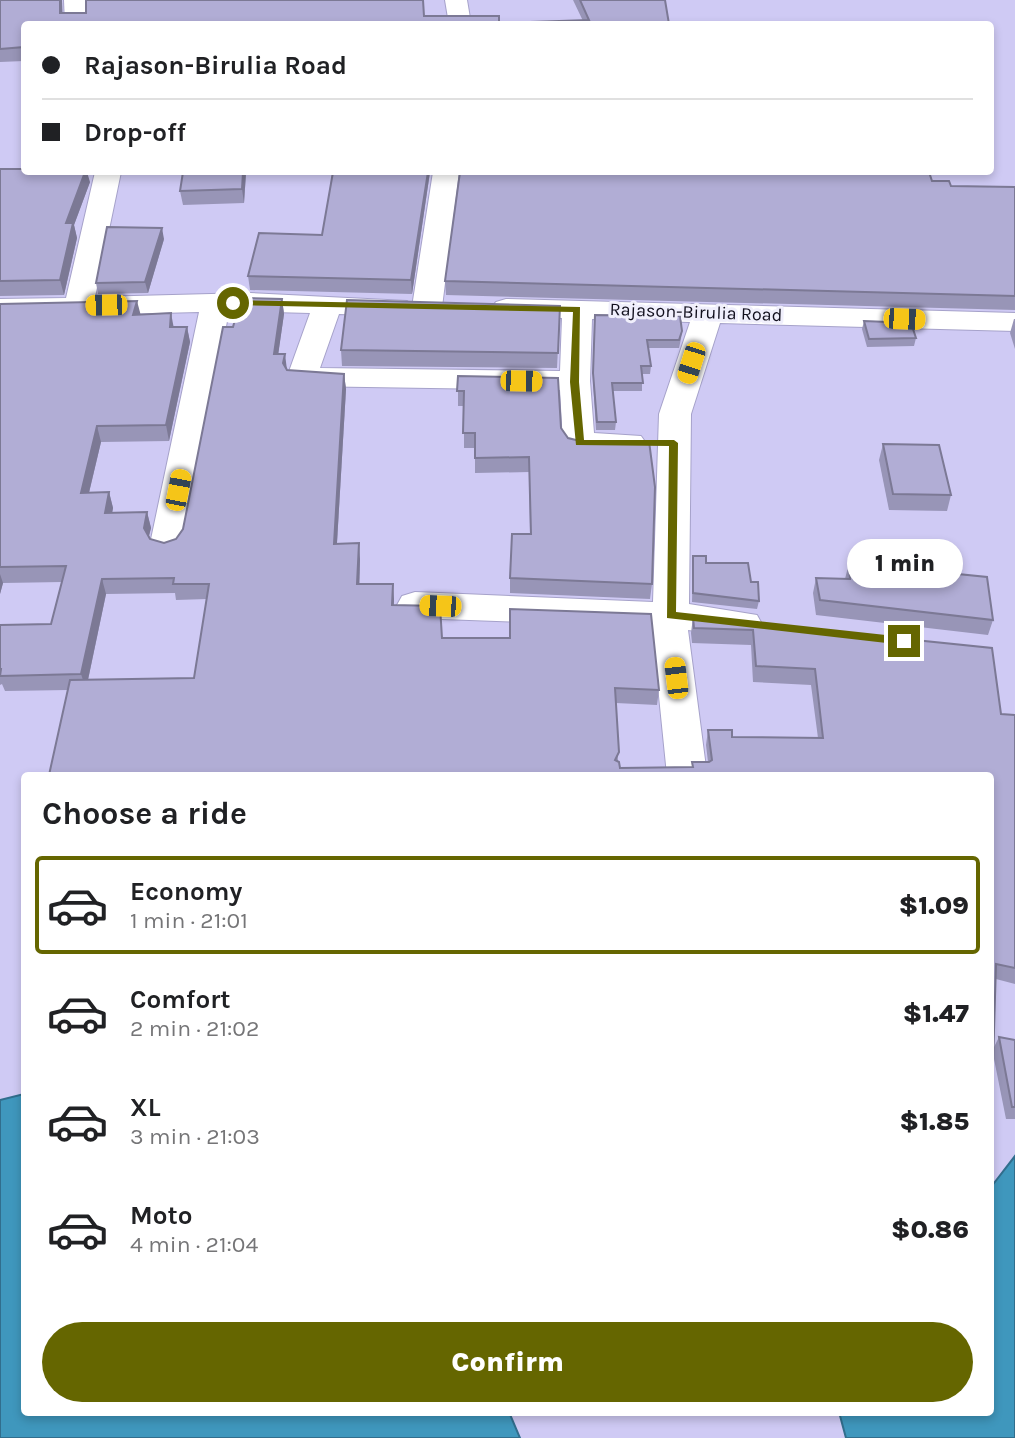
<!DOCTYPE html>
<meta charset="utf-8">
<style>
:root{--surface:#fff;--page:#f2f2f2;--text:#202124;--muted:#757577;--line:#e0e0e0;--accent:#656600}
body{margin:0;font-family:Karla,sans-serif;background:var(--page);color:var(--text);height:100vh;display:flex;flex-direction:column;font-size:26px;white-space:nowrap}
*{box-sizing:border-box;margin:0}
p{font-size:23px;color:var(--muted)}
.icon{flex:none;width:38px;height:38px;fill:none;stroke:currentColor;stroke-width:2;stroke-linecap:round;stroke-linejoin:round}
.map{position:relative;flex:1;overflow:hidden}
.details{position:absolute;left:21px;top:772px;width:973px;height:644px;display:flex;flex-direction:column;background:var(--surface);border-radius:7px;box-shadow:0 4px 10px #0003}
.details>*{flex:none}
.guide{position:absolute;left:21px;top:21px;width:973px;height:154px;border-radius:7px;box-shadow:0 4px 10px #0003;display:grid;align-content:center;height:154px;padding:0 21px;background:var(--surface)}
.end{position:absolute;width:32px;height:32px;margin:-16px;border:9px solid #656600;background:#fff;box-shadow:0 0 0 4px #fff}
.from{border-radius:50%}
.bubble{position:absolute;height:49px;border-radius:24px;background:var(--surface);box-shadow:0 4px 10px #0003;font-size:23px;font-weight:800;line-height:49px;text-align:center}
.car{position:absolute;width:21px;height:42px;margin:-21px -10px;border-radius:9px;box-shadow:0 0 5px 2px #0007;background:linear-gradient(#f5c518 24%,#345 0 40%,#f5c518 0 76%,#345 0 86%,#f5c518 0)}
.guide b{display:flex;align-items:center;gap:24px;height:66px;font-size:26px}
.guide b+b{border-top:2px solid var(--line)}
.guide i{width:18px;height:18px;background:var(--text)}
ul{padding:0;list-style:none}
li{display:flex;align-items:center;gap:21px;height:98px;margin:0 14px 10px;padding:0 7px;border:4px solid transparent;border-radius:7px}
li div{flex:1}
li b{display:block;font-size:26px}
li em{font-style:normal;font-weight:800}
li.on{border-color:var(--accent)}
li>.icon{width:63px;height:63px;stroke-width:1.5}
h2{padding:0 21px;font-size:32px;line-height:84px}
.action{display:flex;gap:14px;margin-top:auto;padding:14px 21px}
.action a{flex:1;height:80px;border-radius:42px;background:var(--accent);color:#fff;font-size:28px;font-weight:800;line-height:80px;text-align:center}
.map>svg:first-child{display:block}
.water{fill:#3f97bd;stroke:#316e8d;stroke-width:2}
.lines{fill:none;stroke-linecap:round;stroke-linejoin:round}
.minor-casing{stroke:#a6a2ca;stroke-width:2}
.minor{fill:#fff;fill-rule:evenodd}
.wall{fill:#9895b7;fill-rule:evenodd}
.shaded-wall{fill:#7c7995}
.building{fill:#b1add5;stroke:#7c7995;stroke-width:2}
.route{fill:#656600}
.labels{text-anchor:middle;stroke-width:6;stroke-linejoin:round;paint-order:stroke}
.far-street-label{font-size:18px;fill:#110f1d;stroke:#f0effc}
</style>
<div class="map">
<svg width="1015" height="1438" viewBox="0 0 1015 1438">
<rect width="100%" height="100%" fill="#cfcaf4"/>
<g class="water">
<path d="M24 1094V1412H509L520 1438H0V1100Z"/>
<path d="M1015 1156V1438H846L839 1412H990L991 1187Z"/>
</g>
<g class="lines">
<g class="minor-casing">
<g id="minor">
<path d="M64 0H86L87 24H65Z"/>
<path d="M445 0H467L471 24H449Z"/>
<path d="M95 172H121L95 297 250 293 407 301 412 307 407 313 397 316 339 314 320 368 560 371 562 318 496 314 491 308 496 302 506 299 1015 313V331L720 323 691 414 689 604 757 615 762 624 757 633 744 637 688 630 707 775H667L652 627 415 618 402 614 397 605 402 596 415 592 653 602 659 414 690 322 592 319 590 381 594 433 641 436 646 443 641 450C619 456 590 456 568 450L563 443 560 390 302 386 291 384 287 377 310 313 229 311 184 544 179 552 167 556 155 552 150 544 199 312 0 317V299L66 298Z"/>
<path d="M433 172H459L442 307 437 313 427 316 417 313 412 307Z"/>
</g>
</g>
<use href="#minor" class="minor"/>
</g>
<g class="wall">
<path d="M0 0 63 13 424 16 499 23 583 21 573 0H665L669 24H24V61L0 62Z"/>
<path d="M0 169 90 182 74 225 77 238 64 295 0 296Z"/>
<path d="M183 172H246L244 203 183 205 180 191Z"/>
<path d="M324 172H432H430L412 294 250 290 248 276 322 235 332 175H325Z"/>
<path d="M932 181 951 186 1015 187V310L446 295 445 281Z"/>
<path d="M164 239 148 293 98 294 96 283Z"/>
<path d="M282 299 284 314 278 354 287 370 344 374 346 389 337 543 360 559 359 584 394 599V605L442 638 659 690 657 705 616 703 618 762 620 768 692 767V762H708L706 745 708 730 732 737 818 738 811 685 753 682 751 645 692 643 691 633 693 617 992 648 1001 714 1015 715V984L996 979 994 1047 999 1037 1015 1040V1119H1006L993 1054V1063L990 1068V775H49L68 690 5 691 2 684 0 685V625L51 624 62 582 3 583 0 594V304L140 315 174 327H187L190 342 169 441 101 442 89 493 109 492 113 508 112 513 147 512 151 528 149 536 150 539 164 543 176 539 183 529 233 327ZM175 593 176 600 207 599 194 678 88 680 106 594Z"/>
<path d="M560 306 557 368 342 366 341 350Z"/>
<path d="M595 315 682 331 681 339 679 348H648L651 366 650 374H642V391H613L616 422 615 430H596L593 381Z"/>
<path d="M1014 319H1015V349L1010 333Z"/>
<path d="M864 321 916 338 914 346 867 347 862 329Z"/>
<path d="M458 376 561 428 652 584 650 599 510 593V578L530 534 529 472 475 473V448H464V406H458Z"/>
<path d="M883 444 951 495 947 511 889 510 879 460Z"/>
<path d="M693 556 706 563 751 582 759 601 757 609 692 602Z"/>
<path d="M849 563 993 620 988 635 816 615 813 593 816 578 845 579Z"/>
</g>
<g class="shaded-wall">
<path d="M60 0H62L63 24 60 13Z"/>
<path d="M85 172H87L90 182 74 225 77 238 64 295 60 280 66 223Z"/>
<path d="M243 172H246L244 203 242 189Z"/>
<path d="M428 172H430L412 294 411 280Z"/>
<path d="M162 228 164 239 148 293 145 282Z"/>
<path d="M282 299 284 314 276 370 274 354Z"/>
<path d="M137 301 141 316 133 315Z"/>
<path d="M171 313 174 329 170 327Z"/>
<path d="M187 327 190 342 169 441 166 425Z"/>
<path d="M285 354 287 370 283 363Z"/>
<path d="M344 374 346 389 336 559 334 544Z"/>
<path d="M97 426 101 442 85 509 81 493Z"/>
<path d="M109 492 113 508 109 529 105 513Z"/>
<path d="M147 512 151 528 147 543 144 528Z"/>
<path d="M359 543 360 559 359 600 357 584Z"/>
<path d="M0 574 3 583 0 594Z"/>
<path d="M102 579 106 594 86 689 81 674Z"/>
<path d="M393 584 394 599 393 621 392 605Z"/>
</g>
<g class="building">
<path d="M0 0H60V13H86V0H423L424 16H499V23L589 20 580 0H665L669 24H24V47L0 49Z"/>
<path d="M0 169H24V172H85L66 223H73L60 280 0 281Z"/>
<path d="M183 172H243L242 189 180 191Z"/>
<path d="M333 172H428L411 280 248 276 259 233 322 235Z"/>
<path d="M460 172H929L932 181H949L951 186 1015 187V296L445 281Z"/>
<path d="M107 227 162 228 145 282 96 283Z"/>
<path d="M241 298 282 299 274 354H285L283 363 287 370 344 374 334 544 359 543 357 584H393L392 605 440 606 442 638H510V609L651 614 659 690 615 688 619 752 615 760 619 762 620 768 693 767 692 762H709L712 760 708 730H732V737L823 738 815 669 756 666 753 630 694 628 693 617 992 648 1001 714 1015 715V968L996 964 993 1063 990 1062V775H49L70 680 194 678 209 584H173L174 578 102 579 81 674 0 676 1 669H0V625L51 624 66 566 0 567V304L137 301 133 315 171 313 170 327H187L166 425 97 426 81 493 109 492 105 513 147 512 144 528 150 539 164 543 176 539 183 529 223 327H233Z"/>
<path d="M347 300 560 306 558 353 341 350Z"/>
<path d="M595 315 680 316 682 331 679 340H647L651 366H641L643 383H612L616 422H597L593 373Z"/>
<path d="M864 321 911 323 916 338 869 339Z"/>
<path d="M458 376 558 378 561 428 568 438 580 441H649L655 487 652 584 510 578 512 534H531L529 457 475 458V433H463L464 391H457Z"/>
<path d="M883 444 939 445 951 495 893 494Z"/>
<path d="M693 556H706V563H748L751 582H758L759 601 693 593Z"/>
<path d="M849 563 987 577 993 620 820 600 816 578 850 579Z"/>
<path d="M999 1037 1015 1040V1107H1012Z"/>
</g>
<path class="route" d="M233 300 580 307 579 382 584 440H674L678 443 676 612 904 637 909 641 904 645 667 618 669 446 576 445 570 382 573 312 230 305Z"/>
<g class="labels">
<g class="far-street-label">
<text transform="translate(696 312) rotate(2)" y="6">Rajason-Birulia Road</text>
</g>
</g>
</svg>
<i class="end from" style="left:233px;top:303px"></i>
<i class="end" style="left:904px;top:641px"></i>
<div class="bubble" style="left:847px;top:539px;width:116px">1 min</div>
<i class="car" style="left:106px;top:305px;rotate:269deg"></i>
<i class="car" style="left:904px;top:319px;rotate:92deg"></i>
<i class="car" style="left:691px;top:363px;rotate:198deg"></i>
<i class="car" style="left:521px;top:381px;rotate:91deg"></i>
<i class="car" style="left:178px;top:490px;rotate:11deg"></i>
<i class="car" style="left:440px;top:606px;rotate:272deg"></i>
<i class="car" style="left:676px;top:678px;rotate:353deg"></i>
<div class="guide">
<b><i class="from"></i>Rajason-Birulia Road</b>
<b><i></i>Drop-off</b>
</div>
<section class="details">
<h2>Choose a ride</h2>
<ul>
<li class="on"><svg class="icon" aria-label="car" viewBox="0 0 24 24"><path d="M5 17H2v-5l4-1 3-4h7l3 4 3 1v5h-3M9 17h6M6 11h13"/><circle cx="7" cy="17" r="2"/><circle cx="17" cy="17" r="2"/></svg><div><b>Economy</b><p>1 min · 21:01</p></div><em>$1.09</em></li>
<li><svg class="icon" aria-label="car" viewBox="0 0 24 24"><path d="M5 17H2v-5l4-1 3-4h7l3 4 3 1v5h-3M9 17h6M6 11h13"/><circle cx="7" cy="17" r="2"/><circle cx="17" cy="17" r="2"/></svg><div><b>Comfort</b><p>2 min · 21:02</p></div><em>$1.47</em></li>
<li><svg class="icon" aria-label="car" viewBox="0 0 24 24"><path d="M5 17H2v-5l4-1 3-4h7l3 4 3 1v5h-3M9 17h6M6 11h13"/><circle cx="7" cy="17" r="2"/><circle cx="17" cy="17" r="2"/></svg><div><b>XL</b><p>3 min · 21:03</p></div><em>$1.85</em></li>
<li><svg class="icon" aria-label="car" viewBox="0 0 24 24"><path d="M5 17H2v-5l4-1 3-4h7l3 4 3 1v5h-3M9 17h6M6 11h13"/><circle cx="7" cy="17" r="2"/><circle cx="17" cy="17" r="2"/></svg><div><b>Moto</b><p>4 min · 21:04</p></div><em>$0.86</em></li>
</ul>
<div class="action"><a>Confirm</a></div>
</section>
</div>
